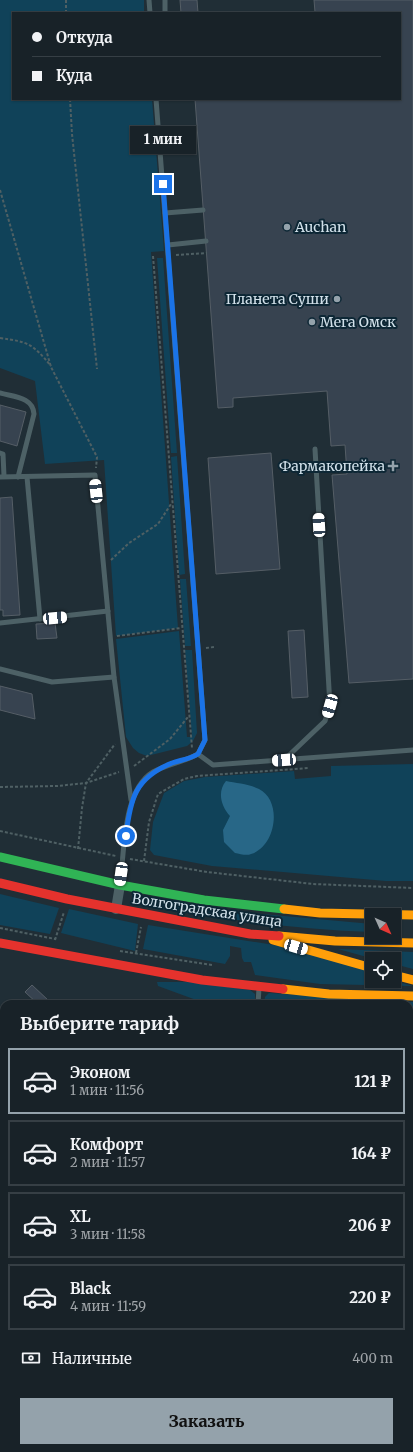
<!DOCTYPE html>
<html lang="ru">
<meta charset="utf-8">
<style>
:root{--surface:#182228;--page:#252f34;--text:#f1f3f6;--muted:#9fa4a8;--line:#363f45;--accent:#94a2ab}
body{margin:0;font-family:Merriweather,serif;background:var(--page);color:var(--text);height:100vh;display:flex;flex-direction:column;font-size:15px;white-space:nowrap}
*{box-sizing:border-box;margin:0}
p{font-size:13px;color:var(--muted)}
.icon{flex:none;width:22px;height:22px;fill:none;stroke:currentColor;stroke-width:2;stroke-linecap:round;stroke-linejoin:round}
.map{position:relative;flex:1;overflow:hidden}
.side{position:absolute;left:0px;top:1000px;width:413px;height:452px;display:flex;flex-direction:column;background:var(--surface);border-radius:12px 12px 0 0;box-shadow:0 1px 3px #0004,0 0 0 1px var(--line)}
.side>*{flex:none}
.guide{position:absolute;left:12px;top:12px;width:389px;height:88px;border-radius:0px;box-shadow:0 1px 3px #0004,0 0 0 1px var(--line);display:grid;align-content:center;height:88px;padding:0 20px;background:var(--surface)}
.needle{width:26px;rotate:135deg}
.controls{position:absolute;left:365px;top:908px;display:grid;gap:8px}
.controls a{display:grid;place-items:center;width:36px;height:36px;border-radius:0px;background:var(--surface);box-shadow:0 1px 3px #0004,0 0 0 1px var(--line);font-size:20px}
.end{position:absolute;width:18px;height:18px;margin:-9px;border:5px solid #1a73e8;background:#fff;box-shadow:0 0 0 2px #fff}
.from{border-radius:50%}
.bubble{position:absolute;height:28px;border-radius:0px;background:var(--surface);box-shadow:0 1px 3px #0004,0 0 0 1px var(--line);font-size:13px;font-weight:800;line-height:28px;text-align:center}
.car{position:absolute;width:12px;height:24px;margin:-12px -6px;border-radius:5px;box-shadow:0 0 3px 1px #0007;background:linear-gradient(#fff 24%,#345 0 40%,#fff 0 76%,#345 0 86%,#fff 0)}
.guide b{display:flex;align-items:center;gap:14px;height:38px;font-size:15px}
.guide b+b{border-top:1px solid var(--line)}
.guide i{width:10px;height:10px;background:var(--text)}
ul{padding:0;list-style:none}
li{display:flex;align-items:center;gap:12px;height:66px;margin:0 8px 6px;padding:0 12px;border:2px solid var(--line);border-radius:0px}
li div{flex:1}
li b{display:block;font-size:15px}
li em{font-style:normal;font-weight:800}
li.current{border-color:var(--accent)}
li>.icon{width:36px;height:36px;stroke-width:1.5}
h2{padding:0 20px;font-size:18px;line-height:48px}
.pay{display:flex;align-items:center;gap:10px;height:44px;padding:0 20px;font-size:15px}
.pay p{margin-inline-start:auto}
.primary-button{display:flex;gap:8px;margin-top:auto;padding:8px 20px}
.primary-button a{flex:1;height:46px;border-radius:0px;background:var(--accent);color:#111;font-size:16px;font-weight:800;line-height:46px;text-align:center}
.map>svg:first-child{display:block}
.green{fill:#104259}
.forest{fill:#286787}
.building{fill:#374350;stroke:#555e66}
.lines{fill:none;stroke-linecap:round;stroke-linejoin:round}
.path{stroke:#4f6064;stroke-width:2;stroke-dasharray:3 2;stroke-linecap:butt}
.lane{stroke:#4d6166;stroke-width:5}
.street{stroke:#4d6166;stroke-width:10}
.fast{stroke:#30b455;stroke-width:9}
.slow{stroke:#ff9f0a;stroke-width:9}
.jam{stroke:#e5322d;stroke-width:9}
.route{stroke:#1a73e8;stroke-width:5}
.poi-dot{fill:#94a2ab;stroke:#0d2735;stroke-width:1.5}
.labels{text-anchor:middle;stroke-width:4;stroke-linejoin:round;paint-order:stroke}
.poi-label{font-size:14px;fill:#d2e1ea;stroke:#0d2735;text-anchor:start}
.street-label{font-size:14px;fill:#d2e1ea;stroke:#0d2735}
</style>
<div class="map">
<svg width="413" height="1452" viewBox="0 0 413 1452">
<rect width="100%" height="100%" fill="#202e36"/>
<g class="green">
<path d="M0 0H144V13H13V99H152L164 251 151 252 178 628 116 636 104 460 45 464 35 381 0 368Z"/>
<path d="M157 258H163L177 453H171Z"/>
<path d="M177 456 185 574 179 575 171 457Z"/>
<path d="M180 579H186L191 646H185Z"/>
<path d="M179 631 187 737H192L185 650H192L197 733 193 741 187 746 147 756 139 753 133 748 126 737 116 639Z"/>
<path d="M413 764V881H386L212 866 154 855 150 850 153 822 164 793 184 781 205 777 294 771 295 779 331 776V766Z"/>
<path d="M0 894 59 908 50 934 0 925Z"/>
<path d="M152 900 219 910 372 924V932C298 930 224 919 151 907Z"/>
<path d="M69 909 138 924 135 951 61 933Z"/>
<path d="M148 925 280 946 372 971V981H394L413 986 320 984 255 975 251 962H244L242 958 241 948 230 946V956L225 964 143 949Z"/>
<path d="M338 949 413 952V969L394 964V959H374Z"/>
<path d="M157 982H192L250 990 255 994V1004H215L199 1001 158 986Z"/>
<path d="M269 993 413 1002V1034H409V1004H264L265 997Z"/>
</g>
<g class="forest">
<path d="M226 781C236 783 249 784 259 789 283 801 276 847 251 854 247 856 240 854 235 853L224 842 223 830 230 816C221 806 217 792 226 781Z"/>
<path d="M409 1143 413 1145V1219L409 1217Z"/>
<path d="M0 1283 4 1288V1348L0 1353Z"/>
</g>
<g class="building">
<path d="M180 0H197L198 13H181Z"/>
<path d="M314 0H413V679L349 683 332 475 347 474 345 445 331 446 327 391 233 398V407L218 408 195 99H400V13H298L315 12Z"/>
<path d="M0 405 26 412 17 446 0 441Z"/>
<path d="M271 453 280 569 216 574 208 458Z"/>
<path d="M12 497 20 615 3 616V610H0V498Z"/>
<path d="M55 623 57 638 37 639 36 624Z"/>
<path d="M304 630 308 697 292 698 288 631Z"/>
<path d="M0 686 32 694 35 719 0 710Z"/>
<path d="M32 985 49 1001 46 1004H38L25 992Z"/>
<path d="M4 1073V1089L0 1085V1077Z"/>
<rect x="409" y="1101" width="4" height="27"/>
<path d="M122 1448H181L186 1451 119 1452Z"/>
<path d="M232 1448H263L268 1452H237Z"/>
<path d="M329 1448H347L343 1452H334Z"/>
</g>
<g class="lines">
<g class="path">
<path d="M66 0V13"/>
<path d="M70 99 72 134 97 369"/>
<path d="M0 190 51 367 97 457 96 468"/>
<path d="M176 255 207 253"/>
<path d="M153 256 192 748"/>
<path d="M0 338C28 342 32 343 51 366"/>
<path d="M111 560 129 543 158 524 171 504"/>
<path d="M117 636 181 628"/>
<path d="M206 648 214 647"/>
<path d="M134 766 170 739 188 717"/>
<path d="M0 787 57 786 86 783 119 772"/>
<path d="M0 831 116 856"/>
<path d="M78 849 82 808 86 783 115 744"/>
<path d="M130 859 207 872 313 884 413 888"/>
<path d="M144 861 149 822 158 794 184 779 197 776 309 768"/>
<path d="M0 928 55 939"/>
<path d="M55 940 64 912"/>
<path d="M120 951 212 965"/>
<path d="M136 953 141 927"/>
</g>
<g class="lane">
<path d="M149 0 150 13"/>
<path d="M165 0V13"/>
<path d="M165 213 203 210"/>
<path d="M168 245 206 241"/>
<path d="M0 393C14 397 33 397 34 414L18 477"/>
<path d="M0 453 3 454 4 476"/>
<path d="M0 477 95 475 114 677 131 800"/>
<path d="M27 477 40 619"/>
<path d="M0 623 108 611"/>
<path d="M0 669 52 682 114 677"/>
<path d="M198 754 213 765 413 750"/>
<path d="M284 760 325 721 330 706 315 449"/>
<path d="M120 883C125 851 122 791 153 772 167 764 184 762 198 754L205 740 156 99"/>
<path d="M258 1004 259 988"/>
<path d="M0 1151 4 1147"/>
<path d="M409 1270 413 1278"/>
<path d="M198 1448 197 1450 200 1452"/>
<path d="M296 1448 301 1452"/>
</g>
<g class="street">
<path d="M116 909 120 885"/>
<path d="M409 1413 413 1409"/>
<path d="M396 1448 401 1452"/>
<path d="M373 1452 376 1448"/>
</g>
<path class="fast" d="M0 857 120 885 204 900 284 909"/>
<g class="slow">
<path d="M284 909 320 913 413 915"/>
<path d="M279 936 335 941 413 943"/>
<path d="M273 940 372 968"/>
<path d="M394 975 413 980"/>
<path d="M283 989 329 994 413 996"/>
</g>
<g class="jam">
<path d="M0 883 67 899 250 934 279 936"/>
<path d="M0 943 202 980 283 989"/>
</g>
</g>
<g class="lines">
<path class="route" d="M126 836C130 799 135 778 172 763 181 760 190 759 198 754L205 740 163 184"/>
</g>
<g class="poi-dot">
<circle cx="287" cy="227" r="4"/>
<circle cx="337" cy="299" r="4"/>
<circle cx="312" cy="322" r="4"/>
<path d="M391 460h4v4h4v4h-4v4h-4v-4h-4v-4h4z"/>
</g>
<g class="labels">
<g class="poi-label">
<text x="295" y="232">Auchan</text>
<text x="329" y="304" text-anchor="end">Планета Суши</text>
<text x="320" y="327">Мега Омск</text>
<text x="385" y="471" text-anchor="end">Фармакопейка</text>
</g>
<g class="street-label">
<text transform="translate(207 910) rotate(9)" y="5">Волгоградская улица</text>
</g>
</g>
</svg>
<div class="controls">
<a><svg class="needle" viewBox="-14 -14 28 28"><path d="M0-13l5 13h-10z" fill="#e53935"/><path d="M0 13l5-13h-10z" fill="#9fa4a8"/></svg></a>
<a><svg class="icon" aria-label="locate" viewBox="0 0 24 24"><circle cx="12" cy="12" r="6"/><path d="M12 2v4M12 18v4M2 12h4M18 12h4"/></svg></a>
</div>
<i class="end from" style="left:126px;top:836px"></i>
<i class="end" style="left:163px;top:184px"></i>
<div class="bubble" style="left:130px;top:126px;width:66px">1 мин</div>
<i class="car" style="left:96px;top:491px;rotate:354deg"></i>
<i class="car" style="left:319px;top:525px;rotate:357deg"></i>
<i class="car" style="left:55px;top:618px;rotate:85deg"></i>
<i class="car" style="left:330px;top:706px;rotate:196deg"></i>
<i class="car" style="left:284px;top:760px;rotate:266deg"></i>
<i class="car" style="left:121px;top:874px;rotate:188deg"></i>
<i class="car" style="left:296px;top:947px;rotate:106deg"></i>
<div class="guide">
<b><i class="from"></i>Откуда</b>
<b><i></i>Куда</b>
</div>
<section class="side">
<h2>Выберите тариф</h2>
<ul>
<li class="current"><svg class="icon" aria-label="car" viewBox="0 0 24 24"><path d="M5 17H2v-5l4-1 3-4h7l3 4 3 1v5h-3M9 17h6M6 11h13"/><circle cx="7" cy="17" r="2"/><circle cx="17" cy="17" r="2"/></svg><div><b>Эконом</b><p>1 мин · 11:56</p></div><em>121 ₽</em></li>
<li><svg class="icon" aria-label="car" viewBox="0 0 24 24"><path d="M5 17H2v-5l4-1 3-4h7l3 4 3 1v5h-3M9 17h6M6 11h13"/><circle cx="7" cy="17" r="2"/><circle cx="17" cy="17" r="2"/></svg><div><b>Комфорт</b><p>2 мин · 11:57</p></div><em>164 ₽</em></li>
<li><svg class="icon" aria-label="car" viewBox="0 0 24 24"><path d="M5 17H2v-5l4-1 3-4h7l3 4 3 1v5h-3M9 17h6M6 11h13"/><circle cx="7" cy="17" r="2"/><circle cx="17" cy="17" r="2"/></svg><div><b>XL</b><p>3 мин · 11:58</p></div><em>206 ₽</em></li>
<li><svg class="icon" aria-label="car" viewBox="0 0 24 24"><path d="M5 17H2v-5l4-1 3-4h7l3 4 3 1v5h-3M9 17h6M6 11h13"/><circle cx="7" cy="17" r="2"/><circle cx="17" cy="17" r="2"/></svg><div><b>Black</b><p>4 мин · 11:59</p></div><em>220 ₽</em></li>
</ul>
<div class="pay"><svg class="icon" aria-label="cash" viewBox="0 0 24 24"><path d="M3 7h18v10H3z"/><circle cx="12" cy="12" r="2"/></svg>Наличные<p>400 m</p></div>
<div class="primary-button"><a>Заказать</a></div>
</section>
</div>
